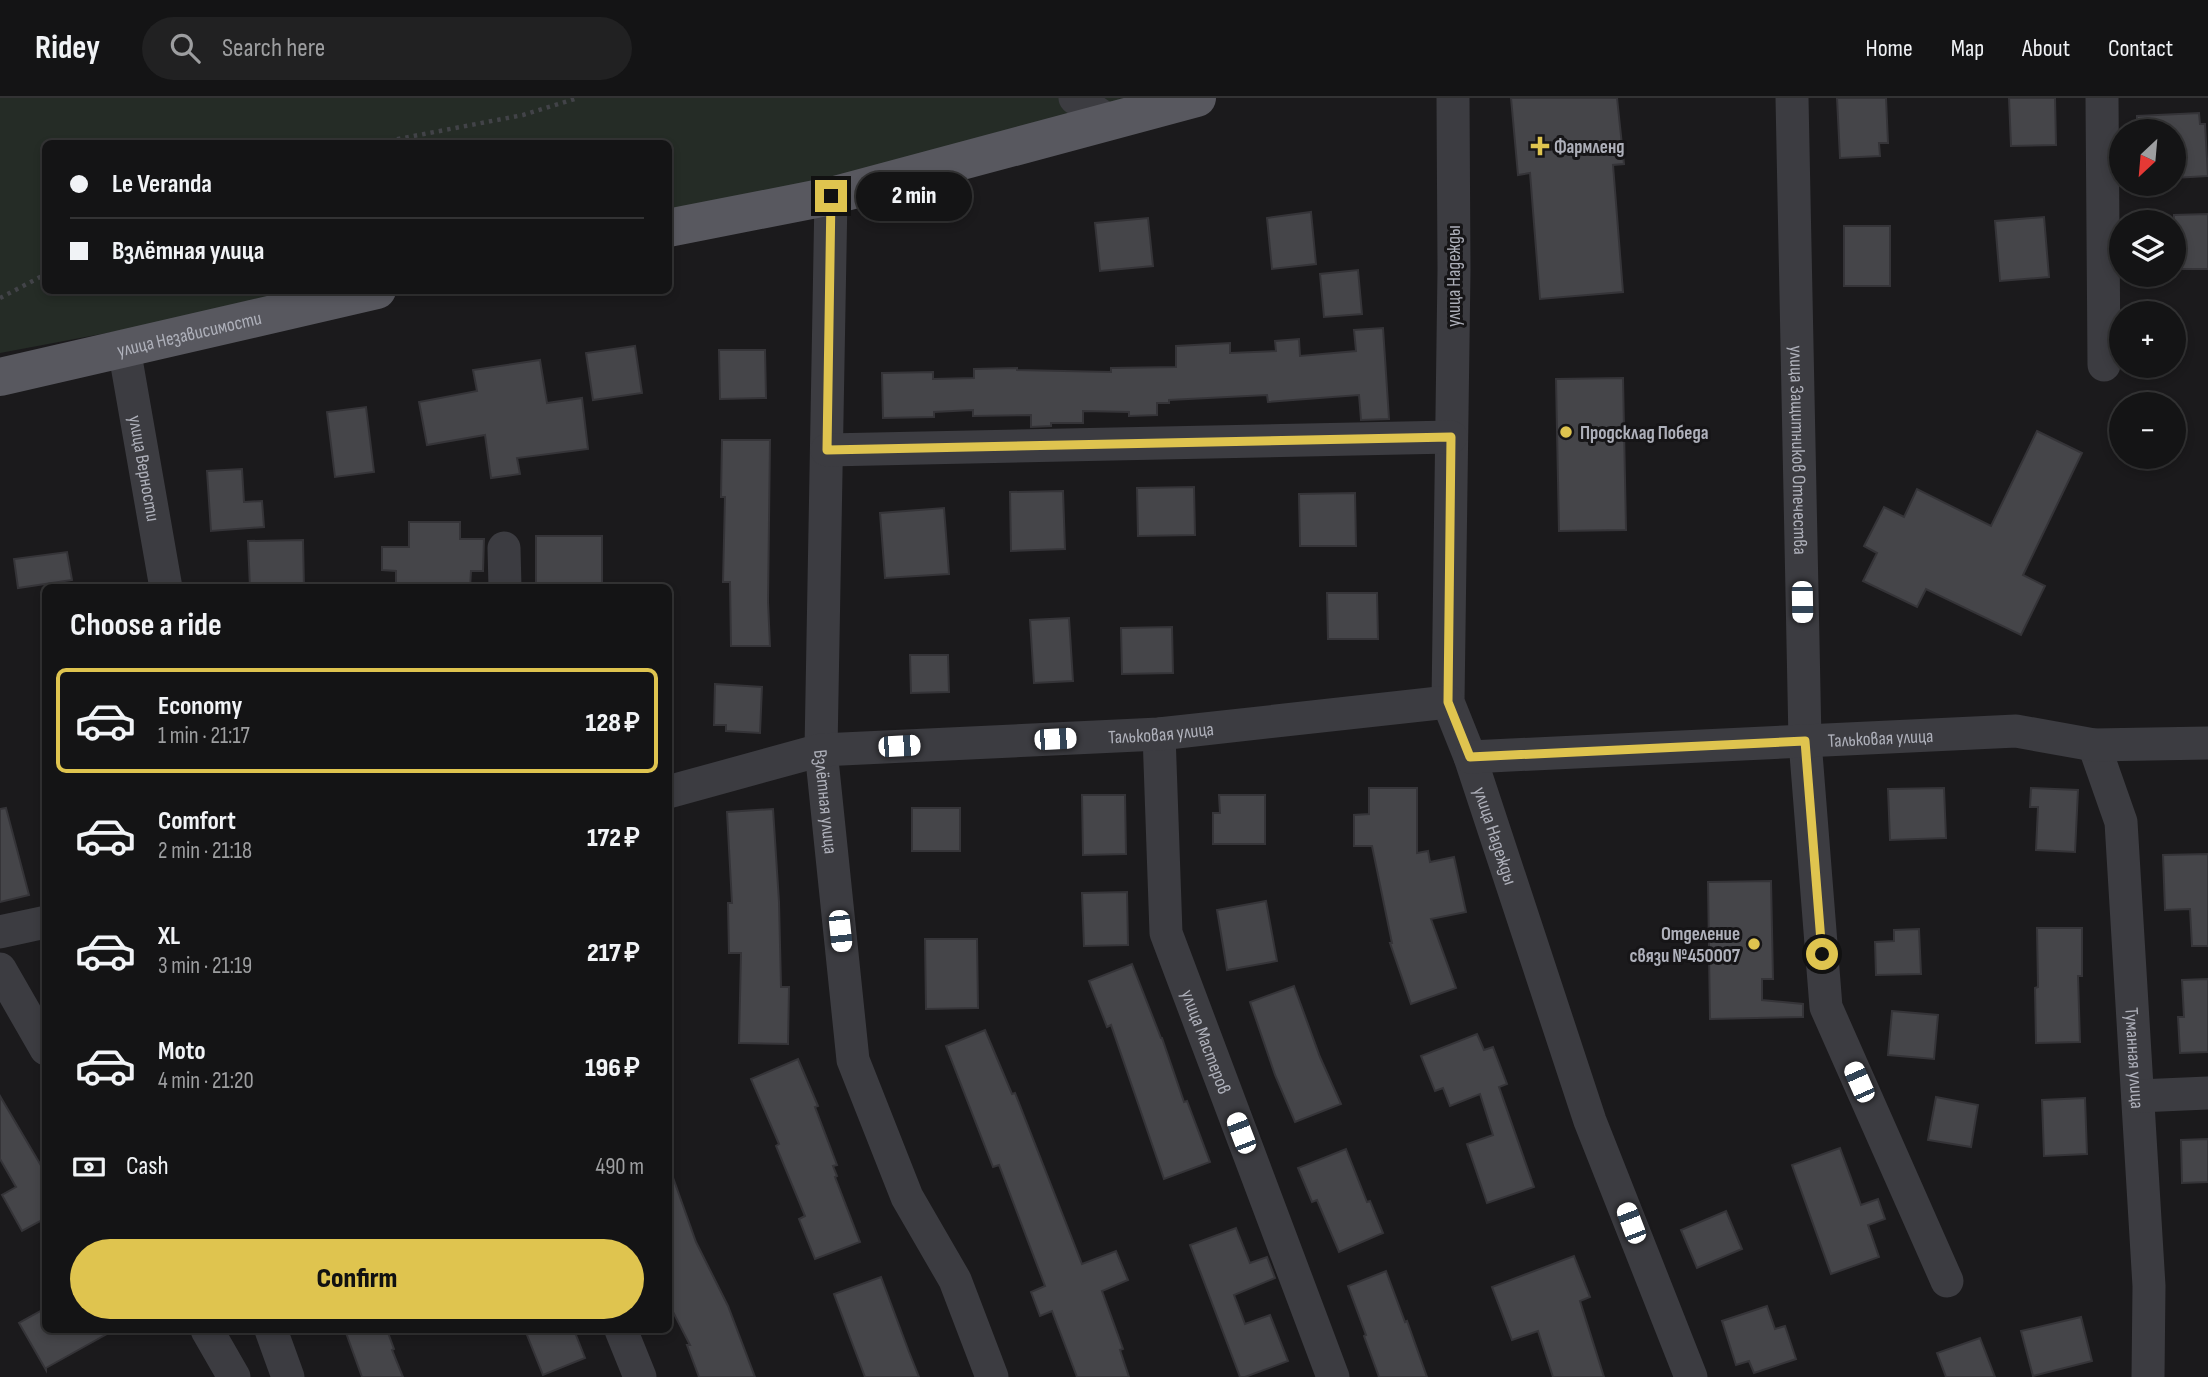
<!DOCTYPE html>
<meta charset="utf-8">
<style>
:root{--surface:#141415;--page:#212122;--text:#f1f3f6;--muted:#9d9ea0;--line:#333334;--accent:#dfc44f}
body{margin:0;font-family:"Sofia Sans Condensed",sans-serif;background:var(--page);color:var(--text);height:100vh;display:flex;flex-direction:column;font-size:26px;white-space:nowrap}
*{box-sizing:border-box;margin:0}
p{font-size:23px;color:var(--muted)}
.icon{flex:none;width:38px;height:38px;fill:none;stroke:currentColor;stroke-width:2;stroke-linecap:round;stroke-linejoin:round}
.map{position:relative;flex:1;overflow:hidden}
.panel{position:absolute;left:42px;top:486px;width:630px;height:749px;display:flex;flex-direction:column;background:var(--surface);border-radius:10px;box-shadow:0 4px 10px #0003,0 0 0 2px var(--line)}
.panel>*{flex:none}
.hud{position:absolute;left:42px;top:42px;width:630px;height:154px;border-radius:10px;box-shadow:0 4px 10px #0003,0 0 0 2px var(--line);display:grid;align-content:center;height:154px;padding:0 28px;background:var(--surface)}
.needle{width:46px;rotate:206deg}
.controls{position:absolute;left:2109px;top:21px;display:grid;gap:14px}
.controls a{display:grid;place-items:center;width:77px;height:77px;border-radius:50%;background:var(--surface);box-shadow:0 4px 10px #0003,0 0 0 2px var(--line);font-size:35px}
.end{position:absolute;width:32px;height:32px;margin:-16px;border:9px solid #dfc44f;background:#111;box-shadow:0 0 0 4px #111}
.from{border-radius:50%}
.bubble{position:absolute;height:49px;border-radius:24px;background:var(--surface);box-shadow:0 4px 10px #0003,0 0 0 2px var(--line);font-size:23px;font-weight:800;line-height:49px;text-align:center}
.car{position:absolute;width:21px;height:42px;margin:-21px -10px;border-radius:9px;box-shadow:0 0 5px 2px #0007;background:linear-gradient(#fff 24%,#345 0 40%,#fff 0 76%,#345 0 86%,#fff 0)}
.hud b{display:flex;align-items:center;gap:24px;height:66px;font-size:26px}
.hud b+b{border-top:2px solid var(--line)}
.hud i{width:18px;height:18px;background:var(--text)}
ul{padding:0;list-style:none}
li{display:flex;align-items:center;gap:21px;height:105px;margin:0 14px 10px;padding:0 14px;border:4px solid transparent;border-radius:10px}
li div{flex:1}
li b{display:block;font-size:26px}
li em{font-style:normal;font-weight:800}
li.current{border-color:var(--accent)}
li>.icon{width:63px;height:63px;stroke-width:1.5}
h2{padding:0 28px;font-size:32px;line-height:84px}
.pay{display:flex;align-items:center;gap:18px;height:77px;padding:0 28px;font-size:26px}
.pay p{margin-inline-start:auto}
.action{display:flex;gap:14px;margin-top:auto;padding:14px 28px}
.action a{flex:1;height:80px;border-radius:42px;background:var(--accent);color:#111;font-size:28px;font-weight:800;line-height:80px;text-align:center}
header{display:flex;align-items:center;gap:42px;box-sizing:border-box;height:98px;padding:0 35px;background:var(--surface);border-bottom:2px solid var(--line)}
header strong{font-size:33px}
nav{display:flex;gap:38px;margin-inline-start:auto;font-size:24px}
.search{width:490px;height:63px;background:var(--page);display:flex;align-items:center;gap:18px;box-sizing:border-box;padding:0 24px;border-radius:38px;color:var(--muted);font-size:26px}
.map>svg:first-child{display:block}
.green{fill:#252c26}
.building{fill:#454549;stroke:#353438;stroke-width:2}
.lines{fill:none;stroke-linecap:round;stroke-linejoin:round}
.path{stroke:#424348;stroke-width:4.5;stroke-dasharray:3.5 5;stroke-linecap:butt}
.minor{stroke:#3c3c41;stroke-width:33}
.major{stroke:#58585f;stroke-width:38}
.route{stroke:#dfc44f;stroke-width:9}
.poi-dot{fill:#dfc44f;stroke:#161517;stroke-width:2.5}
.labels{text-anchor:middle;stroke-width:6;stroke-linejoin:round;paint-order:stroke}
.poi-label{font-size:19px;font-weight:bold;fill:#aeb0ba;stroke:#161517;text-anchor:start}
.street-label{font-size:19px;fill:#aeb0ba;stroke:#161517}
</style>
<header>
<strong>Ridey</strong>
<div class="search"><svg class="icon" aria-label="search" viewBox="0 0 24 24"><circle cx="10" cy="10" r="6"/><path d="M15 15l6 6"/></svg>Search here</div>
<nav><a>Home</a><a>Map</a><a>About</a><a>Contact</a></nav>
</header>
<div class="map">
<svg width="2208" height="1279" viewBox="0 0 2208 1279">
<rect width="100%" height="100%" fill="#1b1a1c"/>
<path class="green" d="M0 0H1146L669 129 668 46H46V192L330 193 0 255Z"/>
<g class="building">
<path d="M1511 0H1617L1624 66 1613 67 1623 194 1540 201 1530 75 1518 77Z"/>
<path d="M1837 0H1886L1888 45H1879L1880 58 1840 60Z"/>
<path d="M2009 0H2055L2056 47 2011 48Z"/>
<path d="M2199 15 2200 26H2205L2208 78 2174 80V33H2137V18Z"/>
<path d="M1311 114 1316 166 1272 171 1267 120Z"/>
<path d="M2208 116V171H2174V117Z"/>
<path d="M2044 119 2049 179 2000 183 1995 123Z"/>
<path d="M1148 120 1153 168 1100 173 1095 125Z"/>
<rect x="1844" y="128" width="46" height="60"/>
<path d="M1358 172 1362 216 1324 219 1320 176Z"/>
<path d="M1383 230 1389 321 1361 322 1359 297 1268 304 1267 297 1169 302V305H1157V317L1129 318V314L1083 313V325H1051V328L1031 329V317L973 318V312L934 314V319L883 320 882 275 933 274V281L974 280V271L1017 270V272L1111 274V270L1176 269V248L1230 245V255L1276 253 1275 243 1299 241 1300 258 1356 253 1354 232Z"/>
<path d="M635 248 642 295 593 302 586 255Z"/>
<path d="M719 252H765L766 300 720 301Z"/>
<path d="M540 262 547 305 582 300 588 351 517 360 520 376 491 380 485 337 427 347 419 304 477 293 473 272Z"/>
<path d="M1623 280 1626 432 1559 433 1556 281Z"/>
<path d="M366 309 374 374 335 379 327 314Z"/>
<path d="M2037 333 2082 355 2023 477 2045 488 2021 537 1926 491 1917 509 1863 483 1877 455 1864 448 1884 409 1904 419 1917 391 1991 428Z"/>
<path d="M722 342H770L768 504 770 548H731L730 484H723L725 399H721Z"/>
<path d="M242 371 244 404 262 403 264 429 211 433 207 373Z"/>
<path d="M1194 389 1195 437 1138 438 1137 390Z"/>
<path d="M1063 393 1065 451 1011 453 1010 394Z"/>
<path d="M1355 395 1356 448H1300L1299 396Z"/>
<path d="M944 410 949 476 885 480 880 415Z"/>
<path d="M409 424H460V441H484L483 473H471L470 490H396V473L382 472V449H409Z"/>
<rect x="536" y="438" width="66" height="52"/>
<path d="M303 442 304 490H250L248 443Z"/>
<path d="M67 454 72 482 18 490 14 461Z"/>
<path d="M1327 495H1377L1378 541H1328Z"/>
<path d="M1069 520 1073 583 1034 585 1030 522Z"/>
<path d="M1172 529 1173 575 1122 576 1121 530Z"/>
<path d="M910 557H948L949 594 911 595Z"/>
<path d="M715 586 762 589 760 635 726 633V627H714Z"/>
<path d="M1369 690H1417V755L1428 753 1430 764 1454 759 1466 814 1431 821 1456 890 1411 906 1390 845H1392L1372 748H1354V717L1369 716Z"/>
<path d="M1944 690 1946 740 1890 742 1888 691Z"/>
<path d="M2031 690 2078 692 2075 754 2036 752 2038 709H2030Z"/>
<path d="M1082 697H1125L1126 756 1083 757Z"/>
<path d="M1219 697H1265V746H1213V715H1220Z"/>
<path d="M6 710 29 797 0 804V711Z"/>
<rect x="912" y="710" width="48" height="43"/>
<path d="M773 711 779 804 781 889H789L788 946 739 945 741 855H729L728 805H732L727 714Z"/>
<path d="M2208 756V848H2192L2190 811 2165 812 2163 757Z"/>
<path d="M1771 783 1773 881H1762V902L1803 906V919L1710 921 1708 784Z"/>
<path d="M1127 794 1128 847 1084 848 1082 795Z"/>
<path d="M1266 803 1277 863 1227 872 1217 812Z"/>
<path d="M2037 830H2082V878H2078L2080 944 2036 945 2035 890 2038 889Z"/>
<path d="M1919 831 1921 876 1876 877 1875 844 1894 843V832Z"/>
<path d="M925 841H977L978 910 926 911Z"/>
<path d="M1132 866 1161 940H1162L1184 1004 1187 1003 1210 1064 1164 1081 1111 927 1107 929 1089 883Z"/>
<path d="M2208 881V954L2180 955 2178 919H2184L2182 882Z"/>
<path d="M1294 888 1320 959 1341 1006 1295 1024 1275 977 1250 904Z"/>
<path d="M1892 913 1938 917 1934 961 1888 957Z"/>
<path d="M985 932 1012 996 1015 995 1082 1166 1116 1153 1128 1182 1102 1193 1123 1251 1120 1252 1129 1279H1077L1052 1213 1040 1218 1031 1194 1045 1188 999 1067 993 1069 946 948Z"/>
<path d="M1477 936 1484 952 1493 949 1507 986 1499 989 1534 1089 1487 1105 1467 1046 1493 1037 1480 996 1450 1008 1443 990 1435 993 1421 958Z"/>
<path d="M798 961 818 1008 815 1009 837 1067 833 1068 837 1078 835 1079 860 1144 815 1161 799 1121 805 1118 776 1048 779 1046 751 981Z"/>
<path d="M0 998 46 1076V1120L22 1133 2 1097 16 1089 0 1061Z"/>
<path d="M1936 999 1978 1007 1971 1049 1928 1042Z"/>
<path d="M2085 1000 2087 1056 2044 1058 2042 1002Z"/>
<path d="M2208 1041V1084L2182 1085 2181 1042Z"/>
<path d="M1840 1050 1861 1107 1878 1101 1885 1121 1868 1127 1879 1159 1831 1176 1792 1067Z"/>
<path d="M1346 1051 1367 1104 1370 1103 1383 1135 1339 1154 1317 1102 1312 1104 1298 1070Z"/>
<path d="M668 1074H671L696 1144 728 1208 755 1279H699L687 1247H690L668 1204Z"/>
<path d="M1726 1113 1742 1151 1697 1170 1681 1132Z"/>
<path d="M1236 1130 1250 1165 1267 1159 1275 1180 1234 1197 1245 1226 1270 1217 1288 1263 1245 1279H1240L1190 1147Z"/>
<path d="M1574 1158 1590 1199 1580 1203 1604 1279H1553L1538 1233 1512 1242 1492 1189Z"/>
<path d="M1386 1173 1405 1224 1407 1223 1427 1279H1379L1364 1238 1366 1237 1348 1188Z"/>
<path d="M881 1179 909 1254 919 1279H865L851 1242 834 1196Z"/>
<path d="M1767 1208 1775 1231 1785 1228 1796 1261 1754 1275 1749 1263 1736 1267 1722 1223Z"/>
<path d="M46 1210V1232H114L46 1270V1272L19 1225Z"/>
<path d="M2081 1219 2092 1263 2033 1278 2021 1233Z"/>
<path d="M345 1232H387L394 1251 392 1252 403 1279H362Z"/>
<path d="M525 1232H574L585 1260 543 1277Z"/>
<path d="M1980 1240 1995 1279H1946L1937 1255Z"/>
</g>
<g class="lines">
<g class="path">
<path d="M372 46 523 17 578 0"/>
<path d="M0 200 46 176"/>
</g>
<g class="minor">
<path d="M1075 0 1109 23"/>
<path id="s1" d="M1453 0 1454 172 1448 604 1470 659 1590 1023 1691 1279"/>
<path id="s2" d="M1792 0 1805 643 1826 909 1947 1183"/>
<path d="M2102 0 2104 267"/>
<path id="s3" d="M831 98 821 652 853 962 907 1099 955 1182 992 1279"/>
<path id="s4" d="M124 250 166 490"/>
<path d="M827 352 1451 339"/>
<path d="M504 450 505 490"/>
<path id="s5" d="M1159 636 1166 835 1333 1279"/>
<path id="s6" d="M2094 647 2121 724 2149 1188 2148 1279"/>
<path id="s7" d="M1470 659 2016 633 2094 647 2208 645"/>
<path id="s8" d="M668 694 821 652 1159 636 1448 604"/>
<path d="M0 834 46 824"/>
<path d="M0 871 46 951"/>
<path d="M2138 998 2208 995"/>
<path d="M207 1232 234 1279"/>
<path d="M271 1232 288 1279"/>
<path d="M621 1232 640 1279"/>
</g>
<g class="major">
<path d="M668 130 831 98 1197 0"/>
<path id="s9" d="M0 279 377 192"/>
</g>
</g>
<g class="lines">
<path class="route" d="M831 98 827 352 1451 339 1448 604 1470 659 1805 643 1822 856"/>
</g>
<g class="poi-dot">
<path d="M1536.5 37.5h7v7h7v7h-7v7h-7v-7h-7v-7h7z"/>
<circle cx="1566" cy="334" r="7"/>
<circle cx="1754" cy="846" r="7"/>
</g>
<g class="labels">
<g class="poi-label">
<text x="1554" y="55">Фармленд</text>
<text x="1580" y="341">Продсклад Победа</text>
<text x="1740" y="842" text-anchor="end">Отделение<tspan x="1740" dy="22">связи №450007</tspan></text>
</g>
<g class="street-label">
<text transform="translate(1453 178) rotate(-90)" y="7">улица Надежды</text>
<text dy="7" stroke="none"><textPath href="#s9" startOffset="194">улица Независимости</textPath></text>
<text dy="7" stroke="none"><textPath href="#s2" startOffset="352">улица Защитников Отечества</textPath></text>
<text dy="7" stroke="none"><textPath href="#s4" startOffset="122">улица Верности</textPath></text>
<text dy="7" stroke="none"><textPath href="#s8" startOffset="499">Тальковая улица</textPath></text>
<text dy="7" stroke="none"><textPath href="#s7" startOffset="411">Тальковая улица</textPath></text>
<text dy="7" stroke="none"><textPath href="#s3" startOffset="606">Взлётная улица</textPath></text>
<text dy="7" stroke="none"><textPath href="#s1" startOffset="746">улица Надежды</textPath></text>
<text dy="7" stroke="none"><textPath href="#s5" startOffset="315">улица Мастеров</textPath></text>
<text dy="7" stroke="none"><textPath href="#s6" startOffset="318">Туманная улица</textPath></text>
</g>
</g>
</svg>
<div class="controls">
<a><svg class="needle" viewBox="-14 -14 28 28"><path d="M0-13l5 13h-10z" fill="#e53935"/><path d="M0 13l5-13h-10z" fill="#9d9ea0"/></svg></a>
<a><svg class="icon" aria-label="layers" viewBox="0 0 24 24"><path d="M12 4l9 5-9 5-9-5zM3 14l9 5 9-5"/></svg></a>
<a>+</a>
<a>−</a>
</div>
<i class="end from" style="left:1822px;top:856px"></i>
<i class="end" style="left:831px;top:98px"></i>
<div class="bubble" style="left:856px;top:74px;width:116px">2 min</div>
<i class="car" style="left:1802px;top:504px;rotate:179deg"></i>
<i class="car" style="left:1055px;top:641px;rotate:87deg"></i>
<i class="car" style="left:899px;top:648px;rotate:87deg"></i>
<i class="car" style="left:840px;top:833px;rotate:174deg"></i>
<i class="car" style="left:1859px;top:984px;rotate:336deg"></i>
<i class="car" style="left:1241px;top:1035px;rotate:339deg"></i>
<i class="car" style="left:1631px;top:1125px;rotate:339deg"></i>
<div class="hud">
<b><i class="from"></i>Le Veranda</b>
<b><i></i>Взлётная улица</b>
</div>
<section class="panel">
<h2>Choose a ride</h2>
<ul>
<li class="current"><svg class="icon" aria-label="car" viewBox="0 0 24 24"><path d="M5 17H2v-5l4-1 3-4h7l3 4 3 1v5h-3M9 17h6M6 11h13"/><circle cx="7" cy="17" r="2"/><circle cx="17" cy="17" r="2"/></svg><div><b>Economy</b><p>1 min · 21:17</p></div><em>128 ₽</em></li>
<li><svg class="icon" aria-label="car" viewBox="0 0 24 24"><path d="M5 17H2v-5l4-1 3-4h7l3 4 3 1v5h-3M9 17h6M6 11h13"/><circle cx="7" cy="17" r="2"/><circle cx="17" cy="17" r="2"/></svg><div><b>Comfort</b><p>2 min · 21:18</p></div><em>172 ₽</em></li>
<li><svg class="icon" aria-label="car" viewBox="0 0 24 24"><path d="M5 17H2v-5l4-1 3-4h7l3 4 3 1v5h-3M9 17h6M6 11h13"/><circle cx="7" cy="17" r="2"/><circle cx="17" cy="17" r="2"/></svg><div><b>XL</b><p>3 min · 21:19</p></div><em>217 ₽</em></li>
<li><svg class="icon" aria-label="car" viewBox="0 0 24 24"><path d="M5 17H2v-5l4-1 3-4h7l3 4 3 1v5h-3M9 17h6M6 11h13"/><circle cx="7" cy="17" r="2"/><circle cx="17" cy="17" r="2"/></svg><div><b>Moto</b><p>4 min · 21:20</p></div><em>196 ₽</em></li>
</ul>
<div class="pay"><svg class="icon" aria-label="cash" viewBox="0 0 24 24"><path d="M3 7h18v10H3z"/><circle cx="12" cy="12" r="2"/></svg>Cash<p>490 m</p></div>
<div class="action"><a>Confirm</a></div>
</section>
</div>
